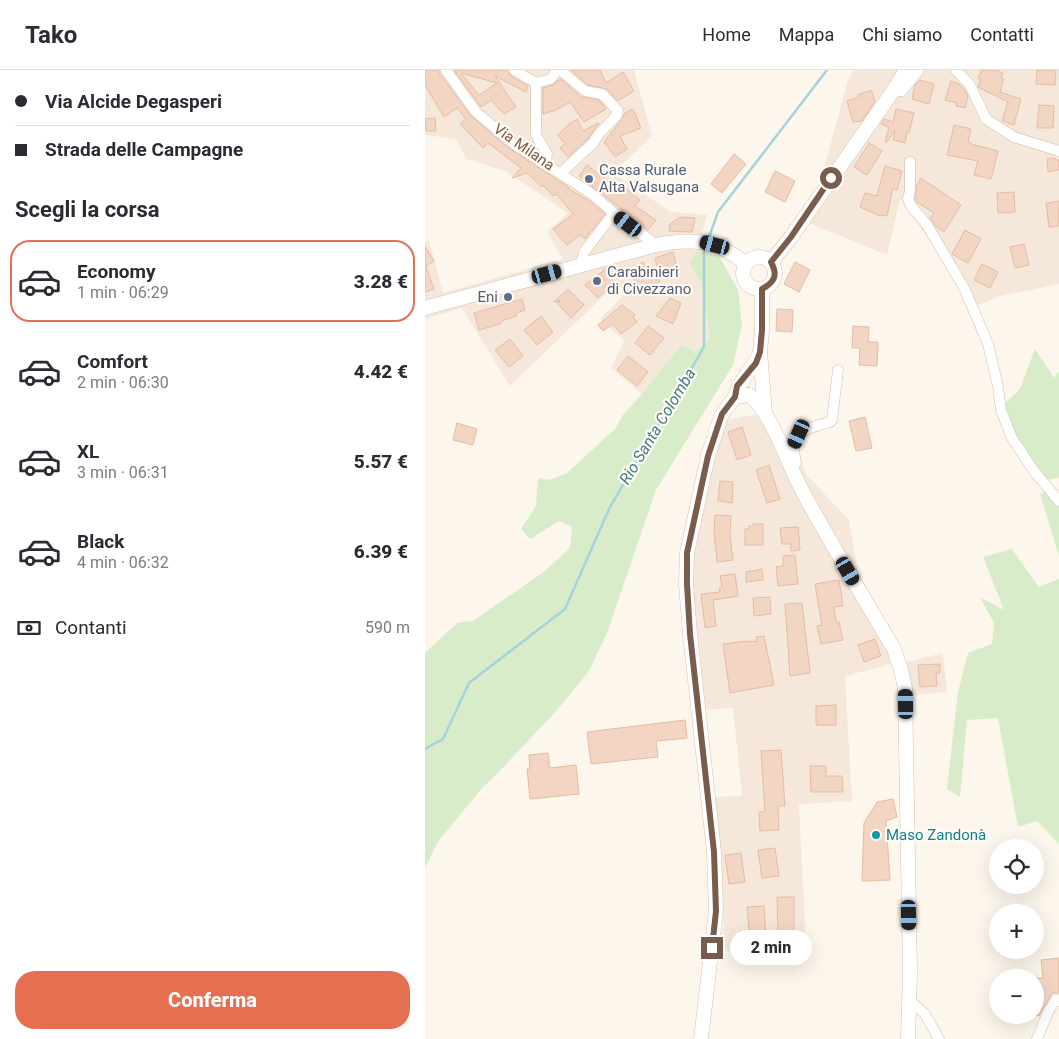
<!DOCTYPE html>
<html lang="it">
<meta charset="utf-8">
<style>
:root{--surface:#fff;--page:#f7f7f7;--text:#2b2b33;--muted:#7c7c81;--line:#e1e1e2;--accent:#e76f51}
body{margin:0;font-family:Roboto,sans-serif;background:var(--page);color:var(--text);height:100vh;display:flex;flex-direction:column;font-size:19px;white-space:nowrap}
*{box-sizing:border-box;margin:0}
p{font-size:16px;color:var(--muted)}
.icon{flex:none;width:28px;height:28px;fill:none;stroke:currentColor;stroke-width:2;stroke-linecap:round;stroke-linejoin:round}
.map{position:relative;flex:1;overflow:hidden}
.panel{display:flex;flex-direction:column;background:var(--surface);width:425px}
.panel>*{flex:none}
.top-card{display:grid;align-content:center;height:110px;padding:0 15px;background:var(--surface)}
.controls{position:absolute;left:564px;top:769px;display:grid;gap:10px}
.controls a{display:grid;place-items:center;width:55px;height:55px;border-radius:50%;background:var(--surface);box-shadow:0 5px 20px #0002;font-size:25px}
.end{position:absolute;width:22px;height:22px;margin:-11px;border:6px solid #7a5c4d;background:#fff;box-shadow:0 0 0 2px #fff}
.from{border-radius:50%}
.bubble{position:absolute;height:35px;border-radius:18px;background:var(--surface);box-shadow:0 5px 20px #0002;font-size:16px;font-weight:800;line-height:35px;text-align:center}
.car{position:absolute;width:15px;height:30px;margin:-15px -8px;border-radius:6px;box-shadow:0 0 4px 1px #0007;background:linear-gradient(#222 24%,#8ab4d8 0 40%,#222 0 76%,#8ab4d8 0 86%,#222 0)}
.top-card b{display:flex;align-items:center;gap:18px;height:48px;font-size:19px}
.top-card b+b{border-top:1px solid var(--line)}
.top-card i{width:12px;height:12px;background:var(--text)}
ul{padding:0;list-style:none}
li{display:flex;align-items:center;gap:15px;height:82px;margin:0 10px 8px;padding:0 5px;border:2px solid transparent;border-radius:20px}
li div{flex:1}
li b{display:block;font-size:19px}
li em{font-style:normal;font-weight:800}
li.current{border-color:var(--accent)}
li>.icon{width:45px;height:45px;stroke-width:1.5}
h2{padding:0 15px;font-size:22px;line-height:60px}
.pay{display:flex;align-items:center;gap:12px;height:55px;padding:0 15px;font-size:19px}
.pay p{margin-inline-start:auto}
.cta{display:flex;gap:10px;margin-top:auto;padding:10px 15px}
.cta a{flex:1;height:58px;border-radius:20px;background:var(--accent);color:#fff;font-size:20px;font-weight:800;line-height:58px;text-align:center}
header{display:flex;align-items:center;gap:30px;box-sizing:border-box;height:70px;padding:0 25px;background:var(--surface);border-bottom:1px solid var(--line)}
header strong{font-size:24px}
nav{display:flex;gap:28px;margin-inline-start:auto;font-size:18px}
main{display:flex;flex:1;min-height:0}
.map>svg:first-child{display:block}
.residential{fill:#f5e8da}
.green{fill:#d8ecc9}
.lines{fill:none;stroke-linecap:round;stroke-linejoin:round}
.stream{stroke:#a5d3da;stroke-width:2.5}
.building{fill:#f3d5c3;stroke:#e6bba3;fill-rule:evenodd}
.street-casing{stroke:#d1beb0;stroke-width:11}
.secondary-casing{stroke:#d6c0b0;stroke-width:15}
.street{stroke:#fff;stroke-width:10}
.secondary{stroke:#fff;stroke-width:14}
.route{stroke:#7a5c4d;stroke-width:6}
.service-dot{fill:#5c6f8a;stroke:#fffaf3;stroke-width:2}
.culture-dot{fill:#0f9aa8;stroke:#fffaf3;stroke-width:2}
.labels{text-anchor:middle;stroke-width:4.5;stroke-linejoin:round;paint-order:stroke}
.street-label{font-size:15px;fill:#7a5c4d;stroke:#fffaf3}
.service-label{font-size:15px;fill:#4e5e75;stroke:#fffaf3;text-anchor:start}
.culture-label{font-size:15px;fill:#0d838f;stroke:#fffaf3;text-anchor:start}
.water-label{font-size:16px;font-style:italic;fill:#437c86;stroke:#fffaf3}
</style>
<header>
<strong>Tako</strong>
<nav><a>Home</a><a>Mappa</a><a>Chi siamo</a><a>Contatti</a></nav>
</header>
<main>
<section class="panel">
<div class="top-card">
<b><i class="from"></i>Via Alcide Degasperi</b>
<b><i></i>Strada delle Campagne</b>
</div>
<h2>Scegli la corsa</h2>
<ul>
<li class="current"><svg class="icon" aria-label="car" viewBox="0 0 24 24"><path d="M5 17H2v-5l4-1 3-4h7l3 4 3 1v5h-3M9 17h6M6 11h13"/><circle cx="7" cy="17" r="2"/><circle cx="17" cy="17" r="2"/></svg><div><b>Economy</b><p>1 min · 06:29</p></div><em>3.28 €</em></li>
<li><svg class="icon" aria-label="car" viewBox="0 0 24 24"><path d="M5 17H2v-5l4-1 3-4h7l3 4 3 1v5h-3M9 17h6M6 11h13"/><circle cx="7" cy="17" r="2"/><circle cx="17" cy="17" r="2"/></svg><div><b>Comfort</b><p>2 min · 06:30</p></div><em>4.42 €</em></li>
<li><svg class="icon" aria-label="car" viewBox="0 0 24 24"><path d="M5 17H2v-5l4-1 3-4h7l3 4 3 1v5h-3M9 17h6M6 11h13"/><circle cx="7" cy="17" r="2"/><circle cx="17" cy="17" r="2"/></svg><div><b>XL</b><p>3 min · 06:31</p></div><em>5.57 €</em></li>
<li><svg class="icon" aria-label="car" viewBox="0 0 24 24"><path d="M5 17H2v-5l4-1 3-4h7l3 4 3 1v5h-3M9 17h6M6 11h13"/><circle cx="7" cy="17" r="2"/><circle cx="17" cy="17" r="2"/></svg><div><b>Black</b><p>4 min · 06:32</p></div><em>6.39 €</em></li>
</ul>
<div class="pay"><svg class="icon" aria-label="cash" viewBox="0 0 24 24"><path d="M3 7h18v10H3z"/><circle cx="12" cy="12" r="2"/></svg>Contanti<p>590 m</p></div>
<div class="cta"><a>Conferma</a></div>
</section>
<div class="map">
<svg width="634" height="969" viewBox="0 0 634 969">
<rect width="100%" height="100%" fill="#fdf6ec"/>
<g class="residential">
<path d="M0 0H209L227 66 188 103 246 142 282 145 272 181 266 194 276 212 285 268 270 281 256 275 217 324 186 298 199 271 175 249 202 222 193 212 85 316 37 238 0 249V172L4 170 18 223 138 189 122 162 143 143 80 101 41 89 31 69 0 65Z"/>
<path d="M429 0H634V214L575 226 554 235 549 239 509 176 475 129 462 185 384 153 423 10Z"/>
<path d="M347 341 363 377 372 372 380 403 424 450 433 502 476 578 481 592 518 583 522 622 476 626 467 594 420 606 427 731 374 734 381 875 305 882 298 876V821L290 727 317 726 308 638 280 640 271 549 257 484 287 353Z"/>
</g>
<g class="green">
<path d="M272 181 294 186 313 220 317 255 308 295 231 420 182 563 164 601 132 640 70 706 57 718 12 773 0 798V583L32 553 48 551 120 501 145 478 147 457 134 451 105 469 96 459 111 436 113 408 125 410 142 403 191 358 198 345 217 324 256 275 270 281 285 268 276 212 265 194Z"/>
<path d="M610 279 629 308 634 301V408L612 411 584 373 579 334 595 319Z"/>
<path d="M620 422 634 436V486L615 424Z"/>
<path d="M587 479 614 517 634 509V774L612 751 593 757 573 648 542 650 535 727 522 719 533 622 543 583 567 574 569 553 555 527 579 540 558 487Z"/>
</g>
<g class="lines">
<g class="stream">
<path d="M283 170 293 142 402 0"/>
<path d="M0 679 18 669 44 613 140 539 185 437 279 277V183L281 177"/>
</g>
</g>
<g class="building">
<path d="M0 0H14L15 4 46 46 85 79 143 117 144 119 163 130 180 144 160 169 155 165 142 175 128 159 148 144 131 124 128 126 118 115 117 117 102 103 87 108 96 98 63 73 58 78 35 54 41 49 32 38 19 47 0 15Z"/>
<path d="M29 0H82L86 6 103 16 101 22 70 6 91 37 79 44 66 30 56 37ZM36 3 72 13 54 25Z"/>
<path d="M146 0H175L181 13 198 2 209 21 193 31 182 19 163 15Z"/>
<path d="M557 0H571L578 3 576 8 579 9 575 22 596 29 589 55 577 51 583 32 553 17 556 9 553 8Z"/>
<path d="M612 0H631L630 15 611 14Z"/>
<path d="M133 10H137L156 27 174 30 181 39 159 52 145 32 131 40 118 44V18L128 15Z"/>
<path d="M495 10 509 14 504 34 487 29 490 15Z"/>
<path d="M526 11 534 14 537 18 539 19 543 26 540 38 531 36 532 33 520 30Z"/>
<path d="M446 20 450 31 437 51 428 52 422 31 434 27 433 25Z"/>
<path d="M614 35 629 36 628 58H612Z"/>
<path d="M208 39 216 58 195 66 202 79 190 87 179 72 197 49 200 43Z"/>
<path d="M471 39 489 43 484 63 482 62 480 73 468 70 470 60 462 72H460L464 57 456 54 459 49 468 52Z"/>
<path d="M10 48 11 61H1L0 49Z"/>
<path d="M152 49 158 61 174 53 163 69 143 87 135 78 140 74 133 65 143 55Z"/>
<path d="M529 55 546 59 543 72 547 73 546 74 573 81 566 109 549 105 553 91 522 85Z"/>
<path d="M444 73 457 81 442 105 429 97Z"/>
<path d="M309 84 321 94 297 123 286 114Z"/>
<path d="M630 88V90H634V100L623 102 622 89Z"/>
<path d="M162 95 180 109 178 112 196 125 201 119 215 130 210 136 231 150 223 160 154 106Z"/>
<path d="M460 96 477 101 472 120 468 118 462 146 453 145 435 137 440 123 452 126Z"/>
<path d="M350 101 370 111 360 132 340 122Z"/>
<path d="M496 108 536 135 519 162 511 156 505 148 509 143 492 132 490 128 492 115Z"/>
<path d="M589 122 590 142 573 143 572 123Z"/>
<path d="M634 131V156L624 157 621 133Z"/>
<path d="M255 147 270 148 267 162 244 161 245 154Z"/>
<path d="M540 160 556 169 543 193 527 184Z"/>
<path d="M599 174 604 195 590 198 585 177Z"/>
<path d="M0 176 9 191 1 196 9 219 0 222Z"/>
<path d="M248 182 253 201 235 207 230 188Z"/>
<path d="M218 192 235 211 221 223 204 204Z"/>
<path d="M370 192 385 200 374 222 359 214Z"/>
<path d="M557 194 573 202 565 218 549 210Z"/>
<path d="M183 197 190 204 186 208 190 212 173 228 160 215Z"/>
<path d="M143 219 159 235 146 248 132 233 135 231 129 232Z"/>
<path d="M245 228 256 233 248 254 231 246Z"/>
<path d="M97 229 100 240 91 243 92 246 79 250 75 254 54 260 49 243Z"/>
<path d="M197 235 210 245 208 247 212 252 196 264 188 254 178 261 173 255Z"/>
<path d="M352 239 368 240 367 262 351 261Z"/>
<path d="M116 246 128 262 112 275 99 260Z"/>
<path d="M223 256 239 268 225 285 210 273Z"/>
<path d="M428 256 444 257 443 272H453L452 296 434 295 435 278H427Z"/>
<path d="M85 269 98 286 84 297 70 280Z"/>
<path d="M203 286 223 302 212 316 192 300Z"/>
<path d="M440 347 447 378 431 381 424 351Z"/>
<path d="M32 353 52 359 48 375 28 370Z"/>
<path d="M317 357 326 385 312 390 303 362Z"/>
<path d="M344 395 355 429 342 433 331 400Z"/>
<path d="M295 411 308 412 307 433 293 431Z"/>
<path d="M290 445 306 446 305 465 308 490 292 492 289 463Z"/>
<path d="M328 454H338V475H320V459H324V456H328Z"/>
<path d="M373 457 375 480 366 481V474H357L355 458Z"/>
<path d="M370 485 373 514 353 516 351 497 358 496V486Z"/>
<path d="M337 499 338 510 321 512V502Z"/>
<path d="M310 504 313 526 288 530 291 556 280 558 276 524 295 522 294 518 297 517 295 506Z"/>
<path d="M414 510 418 536 409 537 411 552H414L418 570 396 574 392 556 397 555 390 514Z"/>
<path d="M345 527 346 544 329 546 328 528Z"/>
<path d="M377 533 385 603 365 606 360 534Z"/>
<path d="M339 566 349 615 305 623 298 574 322 571V572L332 571 331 567Z"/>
<path d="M450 569 456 586 439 592 433 575Z"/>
<path d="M515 594V603H511L512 616 495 617 493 595Z"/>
<path d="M411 635V655H391V636Z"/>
<path d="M260 650 262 668 231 671 233 687 166 694 162 662Z"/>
<path d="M356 680 360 736H353L354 760 335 761 334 742H340L336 681Z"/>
<path d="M123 683 125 698 151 695 154 724 105 729 102 699H105L104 685Z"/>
<path d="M385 696H401V706H417L418 722H386Z"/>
<path d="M468 729 472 747 461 751 465 810 437 811 439 753 452 732Z"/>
<path d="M350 778 354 806 337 808 333 780Z"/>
<path d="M316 783 320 812 304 814 300 785Z"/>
<path d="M352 827H369V866H353Z"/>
<path d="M339 836 341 869 325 870 322 837Z"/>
<path d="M634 888V923H627L614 946 610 945 615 922 610 923V908H618L616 890Z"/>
</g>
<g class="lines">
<g class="street-casing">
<g id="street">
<path d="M21 0 51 42 89 74 167 124 189 143 231 175"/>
<path d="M89 0 111 13"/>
<path d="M135 0 160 21 177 24 193 41 192 45 173 65 168 73 136 103"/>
<path d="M531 0 545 15 561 49 589 67 634 81"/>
<path d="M111 13V65L122 84 120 94"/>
<path d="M111 13 126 9 132 0"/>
<path d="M468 21H477L494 0"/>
<path d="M485 92V121L483 129 486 136 502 155 539 218 549 241 563 274 573 316 576 340 587 368 609 401 634 431"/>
<path d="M156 195 159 182 189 143"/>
<path d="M366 398 371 393C364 362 379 359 405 352L407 350 413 300"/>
<path d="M485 931 500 944 514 969"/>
<path d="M612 969 623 942 631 929 634 931"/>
</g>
</g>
<g class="secondary-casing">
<g id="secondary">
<circle cx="334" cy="203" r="16"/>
<path d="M346 192 366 167 468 21 481 0"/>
<path d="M337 219V260L335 282 340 342"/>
<path d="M0 238 231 175C266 168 293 170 321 194"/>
<path d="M324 325C345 338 365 400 379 424 407 476 439 528 469 579L476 600 480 618 485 902 483 969"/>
<path d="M310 327C314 309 328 300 335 283"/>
<path d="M276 969 291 841 289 782 265 564 261 514 262 483 283 386 297 344 310 327 324 325"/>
</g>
</g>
<use href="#street" class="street"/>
<use href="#secondary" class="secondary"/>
</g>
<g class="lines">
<path class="route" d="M287 878 291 841 289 782 265 564 262 514V483L283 386 297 344 310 327 312 316 331 293 335 282 337 260V219C350 212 353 205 346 192L366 167 406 108"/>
</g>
<g class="service-dot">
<circle cx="164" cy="109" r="5"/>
<circle cx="172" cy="211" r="5"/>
<circle cx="83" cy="227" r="5"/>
</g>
<circle class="culture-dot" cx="451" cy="765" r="5"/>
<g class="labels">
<g class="street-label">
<text transform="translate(99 77) rotate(35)" y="5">Via Milana</text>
</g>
<g class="service-label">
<text x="174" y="105">Cassa Rurale<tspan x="174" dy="17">Alta Valsugana</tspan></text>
<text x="182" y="207">Carabinieri<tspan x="182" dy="17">di Civezzano</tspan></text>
<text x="73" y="232" text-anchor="end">Eni</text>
</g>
<g class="culture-label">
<text x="461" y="770">Maso Zandonà</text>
</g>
<g class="water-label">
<text transform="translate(232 356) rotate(-59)" y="6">Rio Santa Colomba</text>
</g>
</g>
</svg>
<div class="controls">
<a><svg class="icon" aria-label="locate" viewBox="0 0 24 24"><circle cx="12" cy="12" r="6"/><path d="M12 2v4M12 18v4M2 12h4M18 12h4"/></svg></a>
<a>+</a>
<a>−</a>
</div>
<i class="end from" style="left:406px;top:108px"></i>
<i class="end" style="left:287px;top:878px"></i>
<div class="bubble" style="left:305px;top:860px;width:82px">2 min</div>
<i class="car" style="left:203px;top:154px;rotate:307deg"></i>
<i class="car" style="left:290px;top:175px;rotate:285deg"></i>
<i class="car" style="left:122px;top:204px;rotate:75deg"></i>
<i class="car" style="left:374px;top:364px;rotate:204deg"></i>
<i class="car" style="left:423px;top:501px;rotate:150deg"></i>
<i class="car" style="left:481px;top:634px;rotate:359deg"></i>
<i class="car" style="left:484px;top:845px;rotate:179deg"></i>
</div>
</main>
